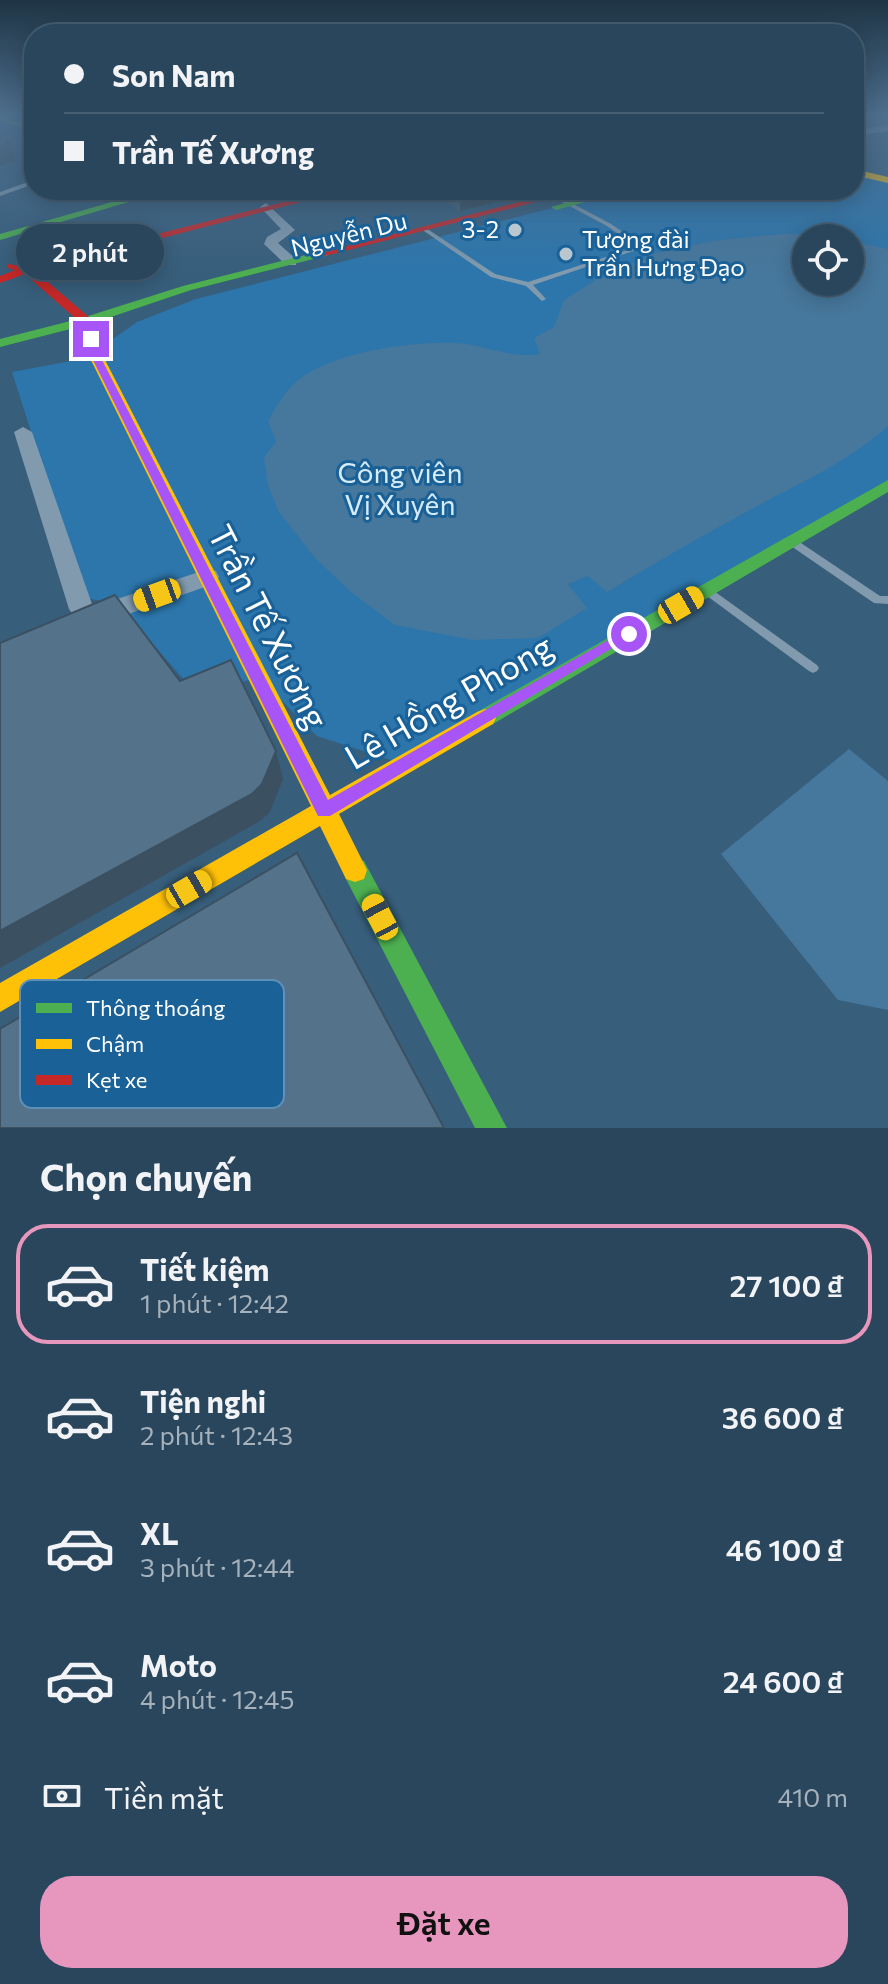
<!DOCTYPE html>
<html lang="vi">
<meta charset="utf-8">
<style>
:root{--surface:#29465c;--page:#314d62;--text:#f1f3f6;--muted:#a5b1bb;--line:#455e72;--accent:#e797bd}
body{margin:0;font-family:Commissioner,sans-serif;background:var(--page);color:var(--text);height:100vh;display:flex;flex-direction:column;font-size:30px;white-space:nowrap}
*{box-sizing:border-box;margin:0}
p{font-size:26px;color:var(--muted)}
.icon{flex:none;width:44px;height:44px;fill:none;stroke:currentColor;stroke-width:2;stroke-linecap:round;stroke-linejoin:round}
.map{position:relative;height:1128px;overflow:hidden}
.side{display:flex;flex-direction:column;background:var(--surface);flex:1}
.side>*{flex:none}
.hud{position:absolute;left:24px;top:24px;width:840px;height:176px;border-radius:32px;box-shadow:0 4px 20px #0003,0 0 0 2px var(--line);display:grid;align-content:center;height:176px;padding:0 40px;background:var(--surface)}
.controls{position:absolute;left:792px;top:224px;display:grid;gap:16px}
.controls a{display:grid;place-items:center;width:72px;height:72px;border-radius:50%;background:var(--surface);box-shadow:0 4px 20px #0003,0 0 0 2px var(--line);font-size:40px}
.end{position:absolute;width:36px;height:36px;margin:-18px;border:10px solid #a855f7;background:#fff;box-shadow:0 0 0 4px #fff}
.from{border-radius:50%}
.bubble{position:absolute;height:56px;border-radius:28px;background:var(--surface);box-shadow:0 4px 20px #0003,0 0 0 2px var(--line);font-size:26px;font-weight:600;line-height:56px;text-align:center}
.car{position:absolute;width:24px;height:48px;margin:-24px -12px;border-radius:10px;box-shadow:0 0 6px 2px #0007;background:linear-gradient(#f5c518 24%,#345 0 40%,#f5c518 0 76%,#345 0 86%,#f5c518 0)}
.hud b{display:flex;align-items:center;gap:28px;height:76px;font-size:30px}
.hud b+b{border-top:2px solid var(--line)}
.hud i{width:20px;height:20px;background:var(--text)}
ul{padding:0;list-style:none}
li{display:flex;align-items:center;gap:24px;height:120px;margin:0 16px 12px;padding:0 24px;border:4px solid transparent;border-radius:32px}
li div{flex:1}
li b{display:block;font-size:30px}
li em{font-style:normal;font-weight:600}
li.on{border-color:var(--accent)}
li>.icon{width:72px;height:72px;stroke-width:1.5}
h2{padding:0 40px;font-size:36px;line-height:96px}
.pay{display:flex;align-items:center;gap:20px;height:88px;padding:0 40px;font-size:30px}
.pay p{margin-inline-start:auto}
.action{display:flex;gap:16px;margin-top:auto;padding:16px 40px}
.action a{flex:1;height:92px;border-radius:32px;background:var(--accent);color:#111;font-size:32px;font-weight:600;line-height:92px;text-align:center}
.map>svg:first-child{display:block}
.green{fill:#2c76ac;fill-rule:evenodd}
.water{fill:#46779c}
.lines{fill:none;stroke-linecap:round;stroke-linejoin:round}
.lane{fill:#819aad;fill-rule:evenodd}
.street{fill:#819aad;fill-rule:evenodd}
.fast{fill:#4caf50;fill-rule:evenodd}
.slow{fill:#ffc107;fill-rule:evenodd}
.jam{fill:#c62828;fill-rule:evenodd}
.wall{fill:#486377}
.shaded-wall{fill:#3b5061}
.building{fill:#54738a;stroke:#3b5061;stroke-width:2}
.route{fill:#a855f7}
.poi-dot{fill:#b9c7d1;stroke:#1a6198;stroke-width:3}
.labels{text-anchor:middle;stroke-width:6;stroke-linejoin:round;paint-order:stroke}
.far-poi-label{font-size:24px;fill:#fff;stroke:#1a6198;text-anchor:end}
.far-street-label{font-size:24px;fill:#fff;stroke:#1a6198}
.park-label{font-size:28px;fill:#d6ecfb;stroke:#1a6198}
.near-street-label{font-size:34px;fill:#fff;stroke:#1a6198}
.key{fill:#1a6198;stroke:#5f90b7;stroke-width:2}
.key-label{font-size:22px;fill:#fff}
</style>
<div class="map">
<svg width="888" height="1128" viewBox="0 0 888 1128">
<rect width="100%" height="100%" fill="#375e7b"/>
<path class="green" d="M854 172 888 180V481L397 762 317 736 258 677 198 696 120 606 84 597 12 372 71 361 110 341 137 322 196 299 623 190H854ZM806 238H850V282H806Z"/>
<g class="water">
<path d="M781 234H819L838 238H806V282H850V241L888 249V426C849 461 803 482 757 506 707 533 656 562 607 592L588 576 568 584 587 608 538 638 473 640 395 625 351 592 315 558 279 512 268 486 264 457 276 442 268 421C276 407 284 392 297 381 332 352 411 341 456 343 485 345 511 359 540 354L534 338 554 327 564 300 600 277 656 253 713 241Z"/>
<path d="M849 749 888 781V1010L838 1000 721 854Z"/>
</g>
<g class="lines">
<g class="lane">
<path d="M34 180V184L0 196V192Z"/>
<path d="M560 199H564L611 224 645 247 533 285 546 299 542 301 526 286 491 277 421 229 426 228 495 274 528 282 637 247 607 226 560 201Z"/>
<path d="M792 537 880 596H888V604L874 603 788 544 787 541Z"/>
<path d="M707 586 817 665 819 668 817 671 813 673 809 671 703 593 701 590 703 587Z"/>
</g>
<g class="street">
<path d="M888 125V131L854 136V130Z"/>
<path d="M266 203 295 230 278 243 296 259V265H286L264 244 267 237 281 229 260 207Z"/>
<path d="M23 427 32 432 93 607 208 569 216 571 219 577 216 583 106 622C89 625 79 625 69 609L14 432Z"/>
</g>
<g class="fast">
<path d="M0 117 34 126V130L0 121Z"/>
<path d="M154 190H169L0 240V234Z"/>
<path d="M612 190H628L556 210 551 207Z"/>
<path d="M325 250 329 251V255L191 290 90 324 0 347V339L82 318 183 286Z"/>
<path d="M888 480V492L493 724 485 727 477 724 474 718 477 712Z"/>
<path d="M355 858 364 861 507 1128H475L346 879 343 870 346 861Z"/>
</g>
<g class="slow">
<path d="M854 169 888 177V183L854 175Z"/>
<path d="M86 317 92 321 104 358 330 795 477 712 485 709 493 712 496 718 493 724 339 814 367 870 364 879 355 882 346 879 320 826 0 1012V983L311 806 90 358 80 321Z"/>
</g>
<g class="jam">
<path d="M331 190H347L35 271 90 318V324H82L25 274 0 283V276L15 270 8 268V264L27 267Z"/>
<path d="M566 190H583L325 256 320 253Z"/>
</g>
</g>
<g class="wall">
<path d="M866 115H888L884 123Z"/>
<path d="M427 190H531L530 194 460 211Z"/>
</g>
<g class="shaded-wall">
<path d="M886 115H888V122L884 123Z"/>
<path d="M10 142 16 161 0 166V145Z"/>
<path d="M464 190H531L530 194 460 211V191Z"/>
<path d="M276 751 283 779 270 812 260 821 0 968V931Z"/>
</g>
<g class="building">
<path d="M0 140 10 142 0 145Z"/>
<path d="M115 595 180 681 231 660 276 751 262 784 252 794 0 931V643Z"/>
<path d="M297 853 444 1128H0V1029Z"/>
</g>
<linearGradient id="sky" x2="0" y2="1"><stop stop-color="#1e3444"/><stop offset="0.42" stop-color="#4d6e8d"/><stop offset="1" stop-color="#4d6e8d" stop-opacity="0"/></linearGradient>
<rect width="888" height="273" fill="url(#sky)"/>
<path class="route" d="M88 337 96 339 101 358 328 800 624 631H634L636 634 330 816H318L92 358Z"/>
<g class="poi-dot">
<circle cx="515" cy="230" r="8"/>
<circle cx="566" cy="254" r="8"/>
</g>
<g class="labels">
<g class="far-poi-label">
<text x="499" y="238">3-2</text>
<text x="582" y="248" text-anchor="start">Tượng đài<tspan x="582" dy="28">Trần Hưng Đạo</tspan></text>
</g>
<g class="far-street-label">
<text transform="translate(349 235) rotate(-14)" y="8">Nguyễn Du</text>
</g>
<g class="park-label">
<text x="400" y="483">Công viên<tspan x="400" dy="32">Vị Xuyên</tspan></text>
</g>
<g class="near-street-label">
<text transform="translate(268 627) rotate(63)" y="12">Trần Tế Xương</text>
<text transform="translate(449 702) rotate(-30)" y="12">Lê Hồng Phong</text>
</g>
</g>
<rect x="20" y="980" width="264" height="128" rx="12" class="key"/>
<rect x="36" y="1003" width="36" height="10" fill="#4caf50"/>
<rect x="36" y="1039" width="36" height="10" fill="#ffc107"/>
<rect x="36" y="1075" width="36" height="10" fill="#c62828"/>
<g class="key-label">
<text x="86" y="1016">Thông thoáng</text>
<text x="86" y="1052">Chậm</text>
<text x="86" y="1088">Kẹt xe</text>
</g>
</svg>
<div class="controls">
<a><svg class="icon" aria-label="locate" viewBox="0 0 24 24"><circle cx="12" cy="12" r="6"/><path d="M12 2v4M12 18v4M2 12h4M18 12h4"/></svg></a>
</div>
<i class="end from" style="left:629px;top:634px"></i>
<i class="end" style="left:91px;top:339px"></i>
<div class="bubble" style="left:16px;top:224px;width:148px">2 phút</div>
<i class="car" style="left:157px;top:595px;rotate:250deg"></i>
<i class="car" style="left:681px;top:605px;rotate:60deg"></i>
<i class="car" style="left:189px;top:889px;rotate:60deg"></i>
<i class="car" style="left:380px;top:917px;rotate:332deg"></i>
<div class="hud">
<b><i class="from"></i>Son Nam</b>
<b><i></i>Trần Tế Xương</b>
</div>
</div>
<section class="side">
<h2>Chọn chuyến</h2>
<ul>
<li class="on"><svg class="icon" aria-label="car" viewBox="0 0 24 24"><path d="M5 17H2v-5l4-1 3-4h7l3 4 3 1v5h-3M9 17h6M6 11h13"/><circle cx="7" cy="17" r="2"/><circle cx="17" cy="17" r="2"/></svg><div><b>Tiết kiệm</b><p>1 phút · 12:42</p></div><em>27 100 ₫</em></li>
<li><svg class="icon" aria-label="car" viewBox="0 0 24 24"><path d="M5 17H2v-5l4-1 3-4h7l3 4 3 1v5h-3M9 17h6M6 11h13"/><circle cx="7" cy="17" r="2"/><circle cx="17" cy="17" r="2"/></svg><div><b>Tiện nghi</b><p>2 phút · 12:43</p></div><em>36 600 ₫</em></li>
<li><svg class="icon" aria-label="car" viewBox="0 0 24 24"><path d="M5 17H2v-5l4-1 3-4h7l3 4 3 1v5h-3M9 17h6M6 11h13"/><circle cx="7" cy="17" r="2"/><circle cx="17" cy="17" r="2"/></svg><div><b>XL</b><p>3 phút · 12:44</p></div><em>46 100 ₫</em></li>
<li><svg class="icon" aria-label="car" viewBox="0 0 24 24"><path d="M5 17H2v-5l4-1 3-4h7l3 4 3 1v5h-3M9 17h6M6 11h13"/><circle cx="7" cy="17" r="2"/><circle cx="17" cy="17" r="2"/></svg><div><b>Moto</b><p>4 phút · 12:45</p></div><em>24 600 ₫</em></li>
</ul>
<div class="pay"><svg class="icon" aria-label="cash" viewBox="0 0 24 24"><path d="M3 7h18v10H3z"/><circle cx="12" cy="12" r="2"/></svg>Tiền mặt<p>410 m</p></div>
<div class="action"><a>Đặt xe</a></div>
</section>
